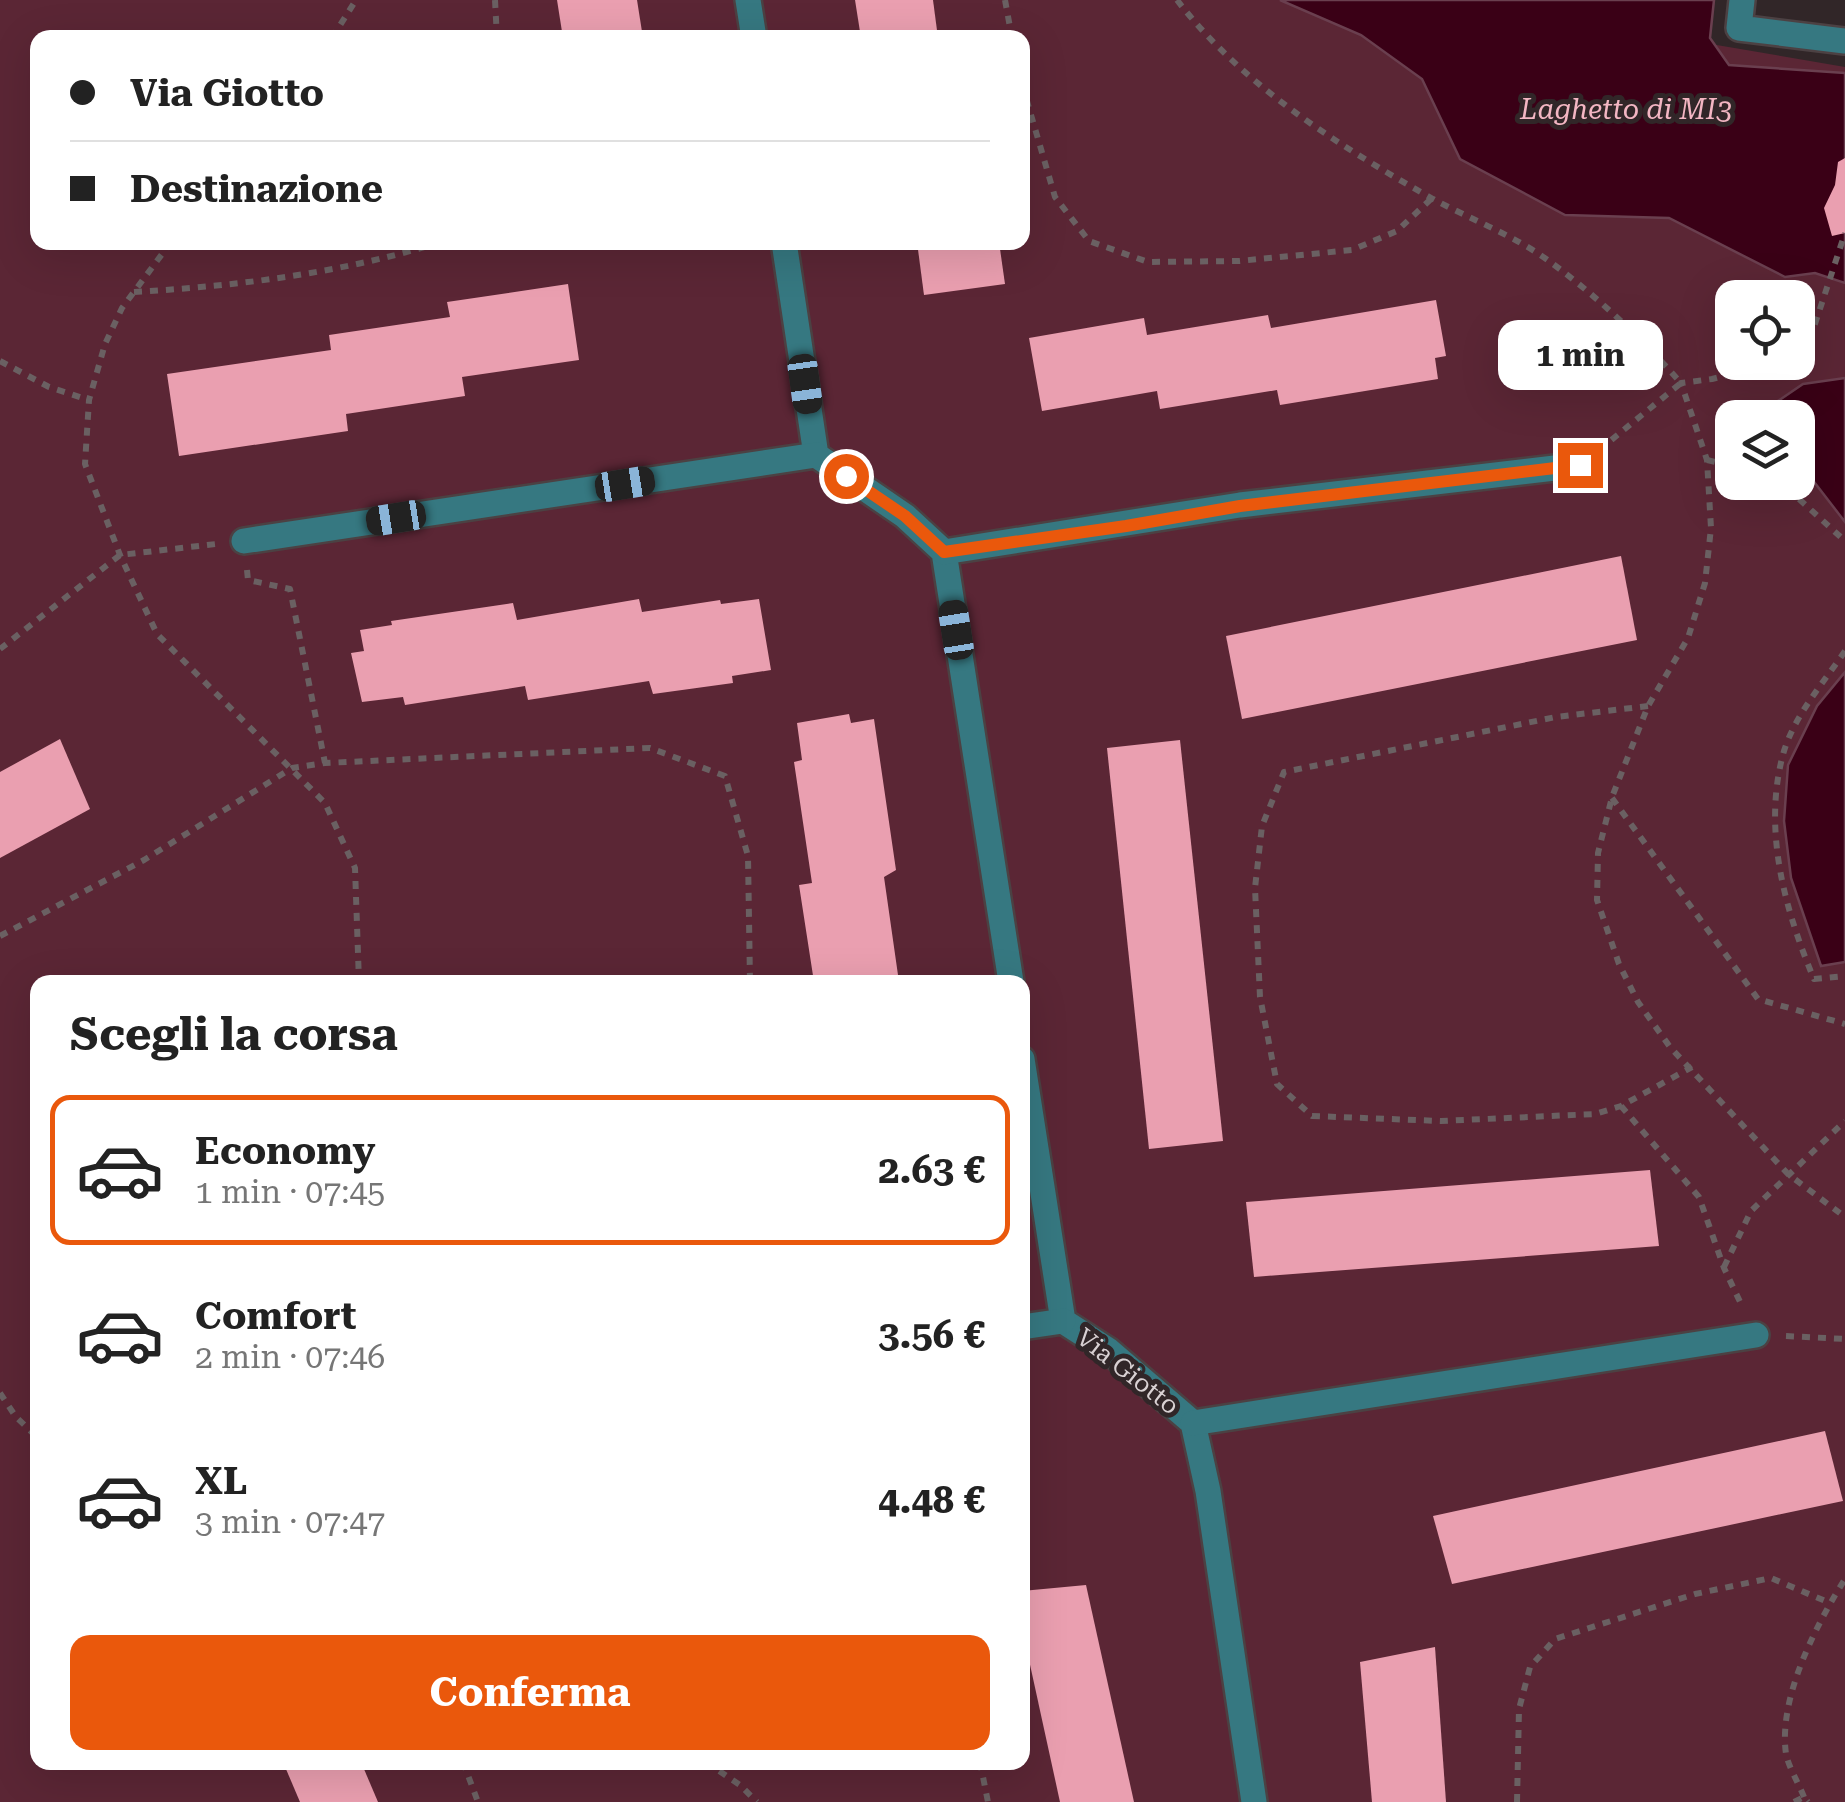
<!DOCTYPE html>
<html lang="it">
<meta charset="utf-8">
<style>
:root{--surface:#fff;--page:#f6f6f6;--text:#222;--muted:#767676;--line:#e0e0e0;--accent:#ea580c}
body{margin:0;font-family:"Roboto Serif",serif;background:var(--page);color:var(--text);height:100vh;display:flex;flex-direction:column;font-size:38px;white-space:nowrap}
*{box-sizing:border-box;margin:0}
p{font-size:32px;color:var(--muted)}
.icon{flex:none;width:55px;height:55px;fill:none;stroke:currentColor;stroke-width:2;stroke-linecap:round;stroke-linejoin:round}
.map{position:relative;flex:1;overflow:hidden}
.details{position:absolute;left:30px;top:975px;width:1000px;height:795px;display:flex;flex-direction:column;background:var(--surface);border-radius:20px;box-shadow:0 10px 40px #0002}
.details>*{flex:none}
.hud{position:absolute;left:30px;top:30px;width:1000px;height:220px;border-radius:20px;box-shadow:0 10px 40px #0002;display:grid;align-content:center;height:220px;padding:0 40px;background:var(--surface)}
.buttons{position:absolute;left:1715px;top:280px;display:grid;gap:20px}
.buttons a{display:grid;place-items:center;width:100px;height:100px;border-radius:20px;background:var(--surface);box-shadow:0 10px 40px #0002;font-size:50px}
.end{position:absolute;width:45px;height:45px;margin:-22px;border:12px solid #ea580c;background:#fff;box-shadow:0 0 0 5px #fff}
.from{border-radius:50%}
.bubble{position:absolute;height:70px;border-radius:20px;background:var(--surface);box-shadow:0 10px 40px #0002;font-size:32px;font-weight:700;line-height:70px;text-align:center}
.car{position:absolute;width:30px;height:60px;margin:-30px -15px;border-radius:12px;box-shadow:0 0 8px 2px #0007;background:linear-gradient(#222 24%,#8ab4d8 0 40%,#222 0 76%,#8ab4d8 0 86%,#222 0)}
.hud b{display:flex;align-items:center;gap:35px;height:95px;font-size:38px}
.hud b+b{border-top:2px solid var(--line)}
.hud i{width:25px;height:25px;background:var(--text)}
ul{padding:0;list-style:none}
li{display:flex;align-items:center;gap:30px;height:150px;margin:0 20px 15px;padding:0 20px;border:5px solid transparent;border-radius:20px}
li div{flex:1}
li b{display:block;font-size:38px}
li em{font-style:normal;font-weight:700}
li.on{border-color:var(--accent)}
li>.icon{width:90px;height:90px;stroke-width:1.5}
h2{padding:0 40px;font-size:45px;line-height:120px}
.cta{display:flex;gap:20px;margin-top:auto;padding:20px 40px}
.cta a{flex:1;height:115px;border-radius:20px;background:var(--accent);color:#fff;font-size:40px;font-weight:700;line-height:115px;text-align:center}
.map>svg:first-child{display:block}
.green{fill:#5b2635;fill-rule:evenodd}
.water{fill:#3a0016;stroke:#6a3f4f;stroke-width:2.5}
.building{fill:#ea9fb0}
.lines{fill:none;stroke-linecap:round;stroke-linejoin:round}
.minor-casing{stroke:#4c4143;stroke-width:30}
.path{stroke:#6a6062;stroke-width:6;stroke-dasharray:8 8;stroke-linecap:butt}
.minor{stroke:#367881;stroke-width:25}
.route{stroke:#ea580c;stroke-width:12}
.labels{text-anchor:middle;stroke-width:10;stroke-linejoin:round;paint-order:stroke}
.street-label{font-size:25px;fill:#d9d1d3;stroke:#312628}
.water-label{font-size:28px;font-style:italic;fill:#f3b6c3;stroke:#312628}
</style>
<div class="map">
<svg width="1845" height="1802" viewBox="0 0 1845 1802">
<rect width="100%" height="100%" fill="#312628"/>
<path class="green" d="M0 0H1711L1705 43 1845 67V1802H0ZM38 38H1022V242H38ZM1732 298H1798V362H1732ZM1732 418H1798V482H1732ZM38 982H1022V1762H38Z"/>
<g class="water">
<path d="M1280 0H1714L1710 38 1729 65 1845 73V283L1815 273 1785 277 1669 218 1565 215 1460 159 1422 79 1361 35Z"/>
<path d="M1845 378V522L1798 461V418L1774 417 1769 407 1803 384Z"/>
<path d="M1845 672V962L1821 966 1791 878 1784 821 1788 765 1817 706Z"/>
</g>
<g class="building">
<path d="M557 0H637L643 38H563Z"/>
<path d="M855 0H933L938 38H861Z"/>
<path d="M1845 158V233L1832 236 1824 208 1835 185 1838 162Z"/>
<path d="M917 242H999L1005 284 924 295Z"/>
<path d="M568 284 579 360 462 377 465 396 346 414 348 431 179 456 167 374 331 350 329 335 450 317 447 302Z"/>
<path d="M1436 300 1446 356 1435 358 1438 379 1280 405 1277 390 1160 409 1157 391 1042 411 1029 338 1144 318 1147 335 1268 315 1271 328Z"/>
<path d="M1621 556 1637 640 1242 719 1226 636Z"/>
<path d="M639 599 642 612 720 600 721 604 759 599 771 670 732 676 733 683 653 694 649 681 528 700 525 686 405 705 403 697 362 702 351 653 364 651 360 630 392 625 391 621 513 603 517 620Z"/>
<path d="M849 714 851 723 874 719 896 870 884 877 899 982H814L799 885 812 883 794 762 802 760 797 723Z"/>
<path d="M60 739 90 809 0 858V772Z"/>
<path d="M1180 740 1223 1141 1149 1149 1107 748Z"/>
<path d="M1650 1170 1659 1246 1254 1277 1246 1202Z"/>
<path d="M1825 1431 1843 1501 1452 1584 1433 1516Z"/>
<path d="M1086 1585 1134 1802H1060L1022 1628V1591Z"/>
<path d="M1435 1647 1446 1802H1372L1360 1662Z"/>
<path d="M283 1762H361L378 1802H300Z"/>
</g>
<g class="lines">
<g class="minor-casing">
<g id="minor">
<path d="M748 0 754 38"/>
<path d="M1742 0 1739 28 1845 41"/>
<path d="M784 242 816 455 905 516 944 552 1011 982"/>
<path d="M244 541 816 455"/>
<path d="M944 552 1240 505 1580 465"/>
<path d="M1022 1059 1063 1321 1108 1350 1193 1423 1208 1491 1254 1802"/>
<path d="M1022 1327 1063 1321"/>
<path d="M1193 1423 1756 1335"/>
</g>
</g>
<g class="path">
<path d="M495 0 497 38"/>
<path d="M1005 0 1012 38"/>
<path d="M1177 0C1243 86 1339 146 1433 199 1472 220 1518 237 1553 264 1599 298 1643 340 1681 383L1604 446"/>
<path d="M332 38 356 0"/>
<path d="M1022 84 1055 197 1089 241 1148 262 1239 261 1352 250 1397 231 1432 198"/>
<path d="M171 242 122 308 105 344 89 400 85 464 120 555 157 634 325 803 355 868 359 982"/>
<path d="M134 292C238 286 342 273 441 242"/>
<path d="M1798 350 1809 342 1845 233"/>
<path d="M0 361 49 387 89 400"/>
<path d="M1779 362 1712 379 1681 383 1707 460 1711 528 1705 583 1688 638 1648 706 1612 797 1598 853 1597 900 1619 964 1638 1002 1670 1047 1788 1174 1845 1217"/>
<path d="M1707 460 1732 466"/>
<path d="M1772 482 1799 499 1845 541"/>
<path d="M247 570 248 580 290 589 325 763"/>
<path d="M0 649 120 555 216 544"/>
<path d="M1845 651C1824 682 1795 715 1784 751 1762 827 1784 908 1814 979L1845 976"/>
<path d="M1648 706 1556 717 1284 772 1262 826 1255 888 1260 997 1277 1084 1312 1116 1441 1121 1595 1114 1621 1106 1692 1067"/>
<path d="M1612 798 1758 999 1845 1024"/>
<path d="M0 936 144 860 292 768 325 763 650 748 725 776 748 856 750 982"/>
<path d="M1621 1106 1699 1197 1724 1268 1742 1306"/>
<path d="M1724 1267 1751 1211 1845 1121"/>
<path d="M1786 1336 1845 1339"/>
<path d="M0 1393 16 1417 38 1438"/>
<path d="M463 1762 478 1802"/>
<path d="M706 1762 740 1785 757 1802"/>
<path d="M980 1762 988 1802"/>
<path d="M1804 1797C1799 1784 1789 1768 1786 1754 1778 1698 1816 1625 1845 1579"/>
<path d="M1517 1802 1519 1709 1530 1667 1555 1639 1695 1594 1771 1578 1830 1603"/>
<path d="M1794 1802 1804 1797 1808 1802"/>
</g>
<use href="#minor" class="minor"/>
</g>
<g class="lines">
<path class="route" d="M846 476 905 516 944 552 1126 526 1240 506 1580 465"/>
</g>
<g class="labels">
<g class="street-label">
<text transform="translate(1128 1371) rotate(38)" y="9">Via Giotto</text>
</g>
<g class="water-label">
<text x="1626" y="119">Laghetto di MI3</text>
</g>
</g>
</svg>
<div class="buttons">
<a><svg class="icon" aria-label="locate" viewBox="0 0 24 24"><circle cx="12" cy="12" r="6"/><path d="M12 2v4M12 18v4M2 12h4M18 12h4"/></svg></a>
<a><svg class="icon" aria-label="layers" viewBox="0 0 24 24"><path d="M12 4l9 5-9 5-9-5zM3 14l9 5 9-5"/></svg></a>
</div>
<i class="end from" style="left:846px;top:476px"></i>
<i class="end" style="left:1580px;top:465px"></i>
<div class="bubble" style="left:1498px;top:320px;width:165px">1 min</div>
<i class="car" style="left:805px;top:384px;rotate:172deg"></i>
<i class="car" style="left:625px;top:484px;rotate:81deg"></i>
<i class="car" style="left:396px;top:518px;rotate:261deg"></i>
<i class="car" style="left:956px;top:630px;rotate:351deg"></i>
<div class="hud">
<b><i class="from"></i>Via Giotto</b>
<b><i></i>Destinazione</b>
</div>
<section class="details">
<h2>Scegli la corsa</h2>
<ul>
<li class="on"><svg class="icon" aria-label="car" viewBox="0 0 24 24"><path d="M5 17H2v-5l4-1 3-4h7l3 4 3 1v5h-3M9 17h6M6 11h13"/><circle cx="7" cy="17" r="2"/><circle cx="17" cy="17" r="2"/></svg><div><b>Economy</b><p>1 min · 07:45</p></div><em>2.63 €</em></li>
<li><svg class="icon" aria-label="car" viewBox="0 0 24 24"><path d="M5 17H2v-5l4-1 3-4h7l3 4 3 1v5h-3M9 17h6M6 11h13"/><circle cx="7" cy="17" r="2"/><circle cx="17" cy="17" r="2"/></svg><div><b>Comfort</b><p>2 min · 07:46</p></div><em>3.56 €</em></li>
<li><svg class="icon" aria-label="car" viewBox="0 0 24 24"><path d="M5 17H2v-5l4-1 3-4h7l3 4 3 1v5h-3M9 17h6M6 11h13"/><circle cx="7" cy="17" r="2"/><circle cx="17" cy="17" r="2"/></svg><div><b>XL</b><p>3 min · 07:47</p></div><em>4.48 €</em></li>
</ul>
<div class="cta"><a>Conferma</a></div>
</section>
</div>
